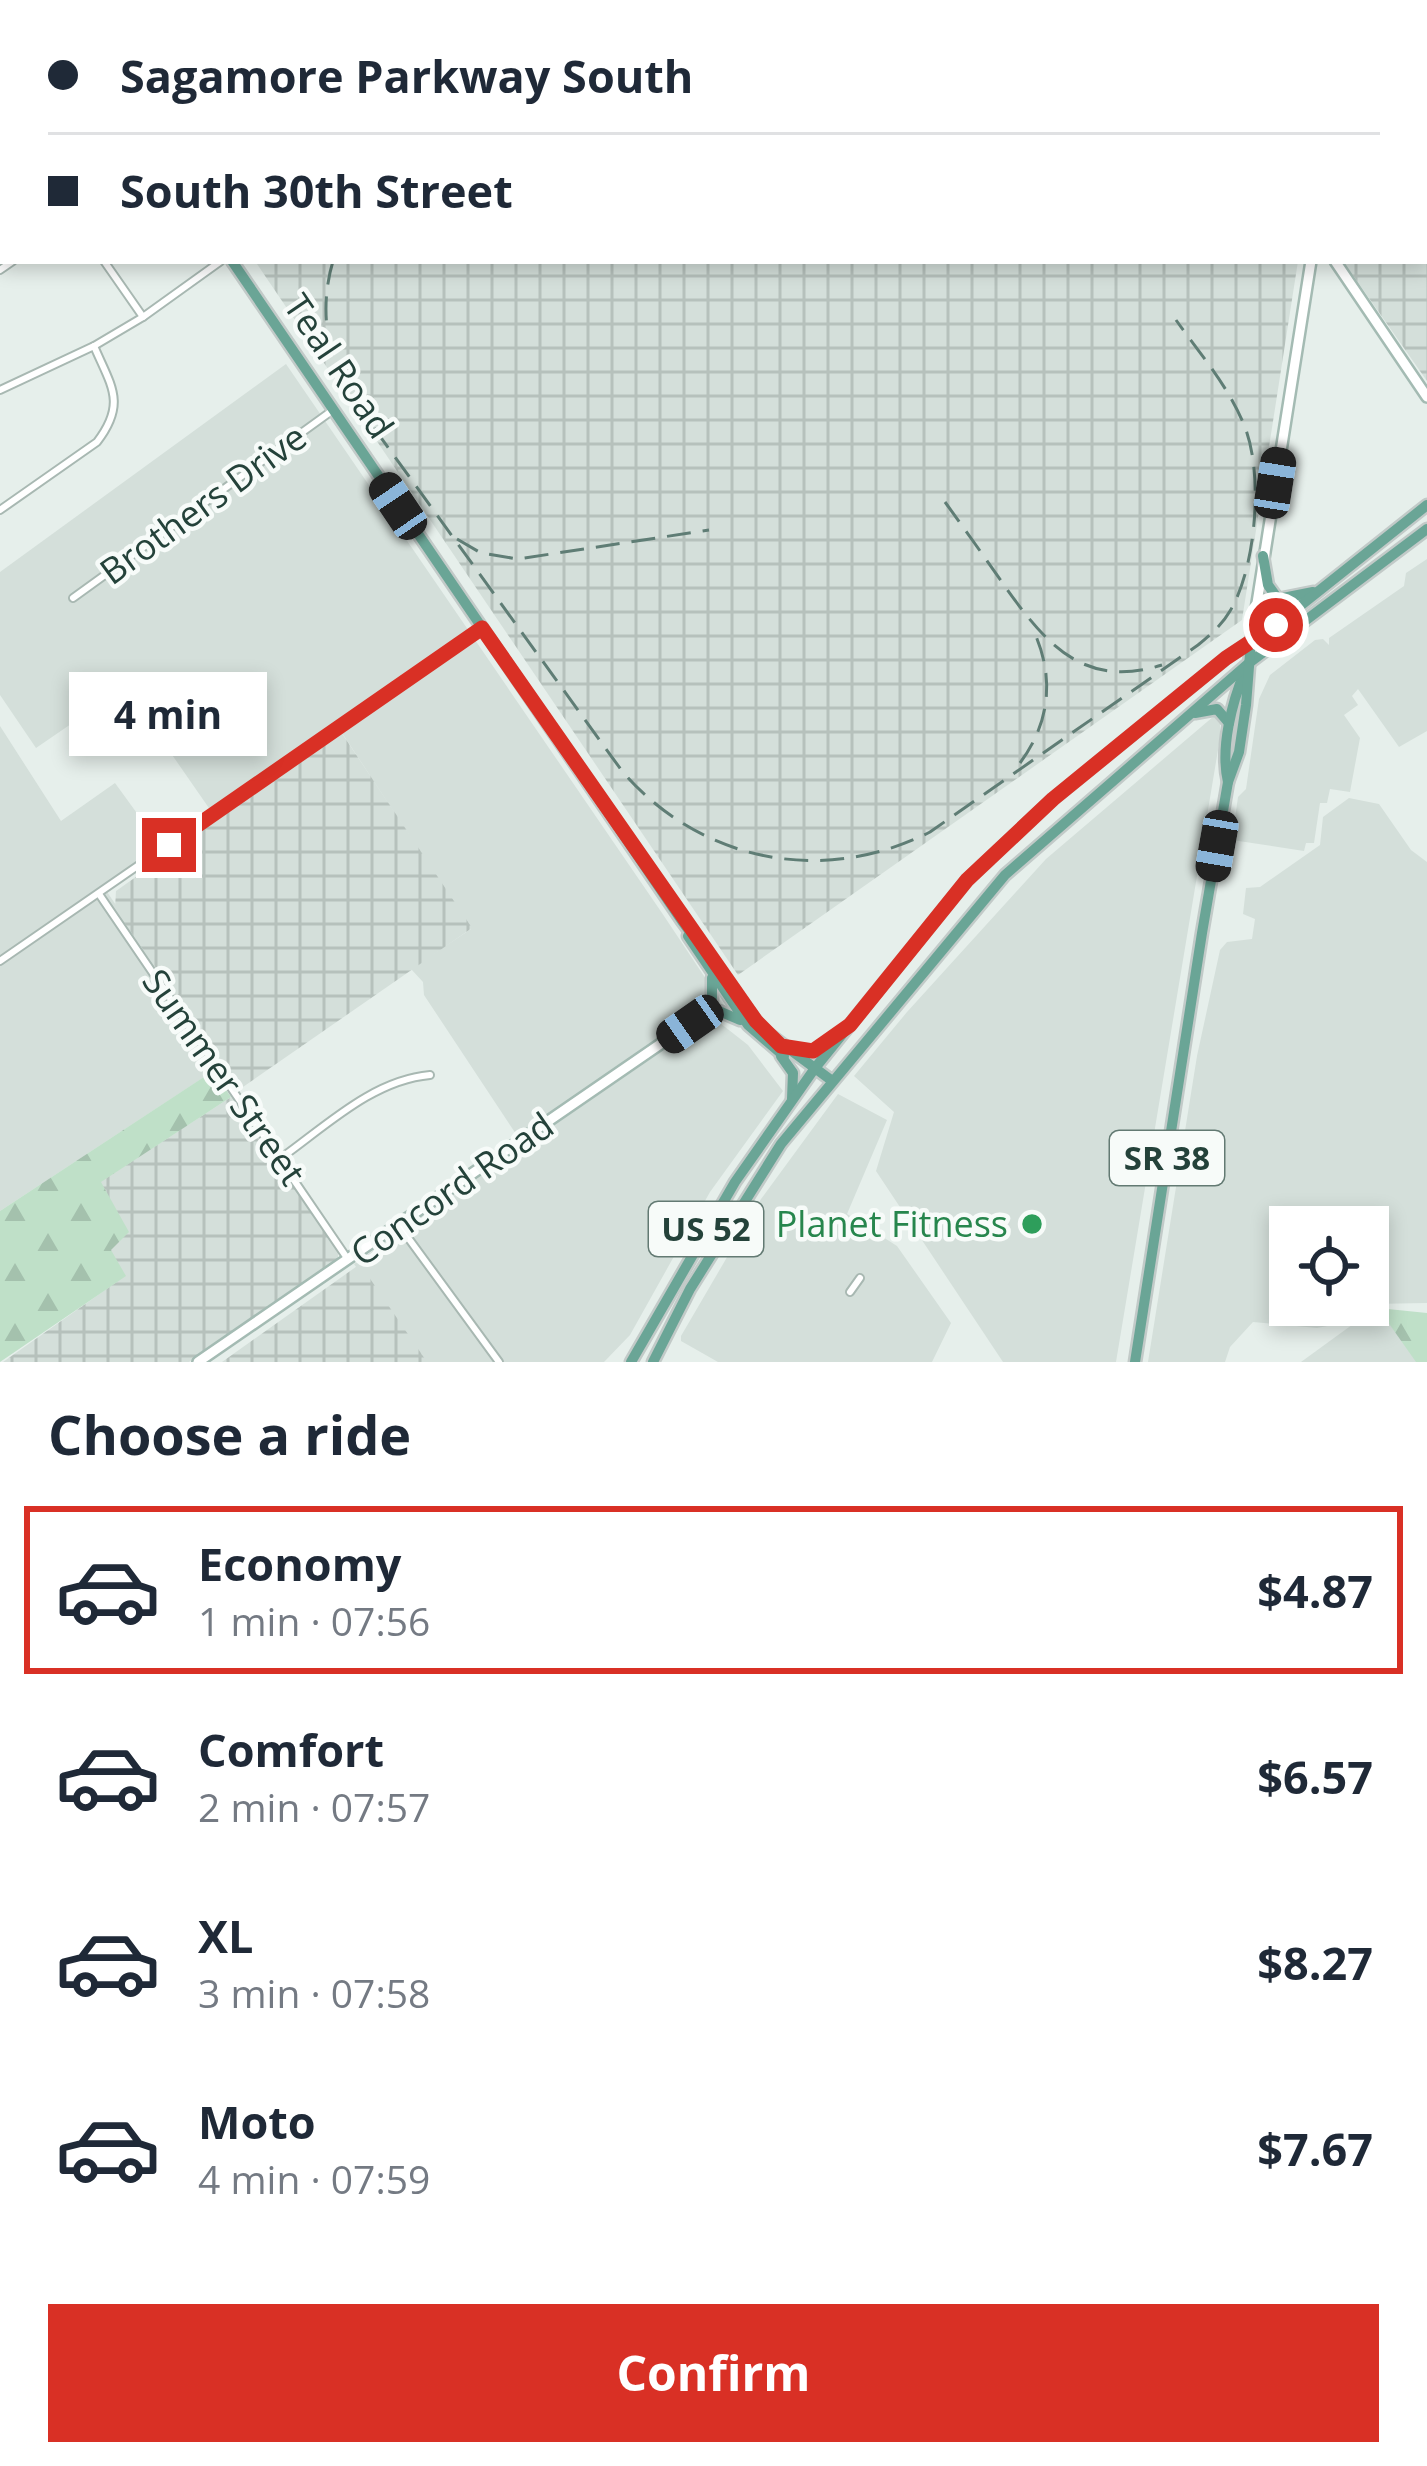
<!DOCTYPE html>
<meta charset="utf-8">
<style>
:root{--surface:#fff;--page:#f6f6f7;--text:#1f2937;--muted:#747a83;--line:#e0e1e3;--accent:#d93025}
body{margin:0;font-family:"Open Sans",sans-serif;background:var(--page);color:var(--text);height:100vh;display:flex;flex-direction:column;font-size:45px;white-space:nowrap}
*{box-sizing:border-box;margin:0}
p{font-size:39px;color:var(--muted)}
.icon{flex:none;width:66px;height:66px;fill:none;stroke:currentColor;stroke-width:2;stroke-linecap:round;stroke-linejoin:round}
.map{position:relative;height:1362px;overflow:hidden}
.drawer{display:flex;flex-direction:column;background:var(--surface);flex:1}
.drawer>*{flex:none}
.top-card{position:absolute;left:0px;top:0px;width:1428px;height:264px;box-shadow:0 6px 18px #0003;display:grid;align-content:center;height:264px;padding:0 48px;background:var(--surface)}
.tools{position:absolute;left:1269px;top:1206px;display:grid;gap:24px}
.tools a{display:grid;place-items:center;width:120px;height:120px;border-radius:0px;background:var(--surface);box-shadow:0 6px 18px #0003;font-size:60px}
.end{position:absolute;width:54px;height:54px;margin:-27px;border:15px solid #d93025;background:#fff;box-shadow:0 0 0 6px #fff}
.from{border-radius:50%}
.bubble{position:absolute;height:84px;border-radius:0px;background:var(--surface);box-shadow:0 6px 18px #0003;font-size:39px;font-weight:700;line-height:84px;text-align:center}
.car{position:absolute;width:36px;height:72px;margin:-36px -18px;border-radius:15px;box-shadow:0 0 9px 3px #0007;background:linear-gradient(#222 24%,#8ab4d8 0 40%,#222 0 76%,#8ab4d8 0 86%,#222 0)}
.top-card b{display:flex;align-items:center;gap:42px;height:114px;font-size:45px}
.top-card b+b{border-top:3px solid var(--line)}
.top-card i{width:30px;height:30px;background:var(--text)}
ul{padding:0;list-style:none}
li{display:flex;align-items:center;gap:36px;height:168px;margin:0 24px 18px;padding:0 24px;border:6px solid transparent;border-radius:0px}
li div{flex:1}
li b{display:block;font-size:45px}
li em{font-style:normal;font-weight:700}
li.on{border-color:var(--accent)}
li>.icon{width:108px;height:108px;stroke-width:1.5}
h2{padding:0 48px;font-size:54px;line-height:144px}
.button{display:flex;gap:24px;margin-top:auto;padding:24px 48px}
.button a{flex:1;height:138px;border-radius:0px;background:var(--accent);color:#fff;font-size:48px;font-weight:700;line-height:138px;text-align:center}
.map>svg:first-child{display:block}
.built{fill:#d4dfda;fill-rule:evenodd}
.industrial{fill:url(#industrial-grid)}
.forest{fill:url(#forest-firs)}
.lines{fill:none;stroke-linecap:round;stroke-linejoin:round}
.street-casing{stroke:#a8b8b2;stroke-width:10}
.secondary-casing{stroke:#a4bbb3;stroke-width:14}
.primary-casing{stroke:#c2cac8;stroke-width:15}
.street{stroke:#fff;stroke-width:6}
.secondary{stroke:#fff;stroke-width:9}
.primary{stroke:#6aa596;stroke-width:10}
.rail{stroke:#5f7d75;stroke-width:3;stroke-dasharray:24 12;stroke-linecap:butt}
.route{stroke:#d93025;stroke-width:15}
.leisure-dot{fill:#2e9e5b;stroke:#f7fbf9;stroke-width:4.5}
.labels{text-anchor:middle;stroke-width:9;stroke-linejoin:round;paint-order:stroke}
.shield{fill:#f7fbf9;stroke:#637a73;stroke-width:3}
.shield-label{font-size:33px;font-weight:bold;fill:#24423a}
.street-label{font-size:36px;fill:#24423a;stroke:#f7fbf9}
.leisure-label{font-size:36px;fill:#27864d;stroke:#f7fbf9;text-anchor:end}
</style>
<div class="map">
<svg width="1427" height="1362" viewBox="0 0 1427 1362">
<defs>
<pattern id="industrial-grid" width="8" height="8" patternUnits="userSpaceOnUse" patternTransform="scale(3)"><rect width="8" height="8" fill="#d4dfda"/><path d="M0 4h8M4 0v8" fill="none" stroke="#b6c1bc"/></pattern>
<pattern id="forest-firs" width="22" height="20" patternUnits="userSpaceOnUse" patternTransform="scale(3)"><rect width="22" height="20" fill="#bfe0c8"/><path d="M5 1l3.5 6h-7zM16 11l3.5 6h-7z" fill="#a4c1ad"/></pattern>
</defs>
<rect width="100%" height="100%" fill="#e6efeb"/>
<g class="built">
<path d="M63 0H416L418 3H65Z"/>
<path d="M286 364 662 913 706 979 710 994 702 1007 518 1137 424 995 423 982 411 969 471 929 342 733 285 771 279 763 211 811 125 687 36 748 0 695V572Z"/>
<path d="M1427 559V731L1399 747 1358 689 1352 696 1358 705 1344 715 1360 738 1350 792 1330 789 1327 803H1320L1314 843H1306L1304 851 1232 840 1238 797 1246 789 1259 699 1270 675 1315 640 1323 639 1329 645V638L1404 586 1406 573Z"/>
<path d="M1214 716 1220 719V738L1116 1362H1003L876 1171 894 1112 854 1076 907 1012 1046 859Z"/>
<path d="M0 726 61 821 115 783 160 845 103 886 224 1064 0 1211Z"/>
<path d="M1349 798 1379 804 1411 850 1427 862V1303L1371 1304 1354 1321 1317 1328 1253 1322 1230 1347 1225 1362H1148L1197 1056 1220 950 1227 942 1252 939 1255 919 1243 914 1246 888 1260 887 1320 845 1323 817ZM1290 1227H1368V1305H1290Z"/>
<path d="M711 1016 748 1045 783 1091 710 1192 630 1335 604 1362H421L354 1264Z"/>
<path d="M838 1094 887 1120 847 1214 897 1246 951 1323 932 1362H718L681 1341V1336L761 1199Z"/>
<path d="M1378 1306 1418 1362H1301Z"/>
</g>
<g class="industrial">
<path d="M585 0H1336L581 3Z"/>
<path d="M1364 0H1427V381L1343 261H1425V3H1363Z"/>
<path d="M255 261H1298L1242 620 738 975Z"/>
<path d="M341 732 472 928 240 1089 115 909 116 891Z"/>
<path d="M231 1097 327 1233 338 1251V1259L189 1362H3L125 1276 110 1250 128 1232 100 1182Z"/>
<path d="M360 1264 427 1362H222Z"/>
</g>
<g class="forest">
<path d="M213 1071 231 1097 101 1182 129 1232 111 1250 126 1276 0 1362V1211Z"/>
<path d="M1378 1308 1427 1313V1362H1416Z"/>
</g>
<g class="lines">
<g class="street-casing">
<g id="street">
<path d="M567 3 571 0"/>
<path d="M0 110 3 114"/>
<path d="M104 261 143 317"/>
<path d="M0 270 13 261"/>
<path d="M0 390 94 346 143 317 221 261"/>
<path d="M0 510 97 442C127 403 111 386 94 346"/>
<path d="M73 598 333 410"/>
<path d="M99 894 347 1258"/>
<path d="M0 961 482 628"/>
<path d="M281 1158C326 1126 373 1080 430 1075"/>
<path d="M398 1224 499 1362"/>
<path d="M850 1292 860 1278"/>
</g>
</g>
<g class="secondary-casing">
<g id="secondary">
<path d="M1353 3V0"/>
<path d="M1335 261 1427 397"/>
<path d="M1251 641 1311 261"/>
<path d="M198 1362 704 1014"/>
</g>
</g>
<g class="primary-casing">
<g id="primary">
<path d="M49 0 51 3"/>
<path d="M232 261 682 921 762 1029 831 1080"/>
<path d="M1263 556 1268 585 1278 599 1313 592"/>
<path d="M1195 713 1217 709 1229 723"/>
<path d="M1228 782C1220 748 1232 702 1245 671"/>
<path d="M688 936 748 1025 784 1056"/>
<path d="M704 1014 719 1011 740 1020"/>
<path d="M704 1014 712 1000V978"/>
<path d="M790 1049 813 1051 833 1039"/>
<path d="M781 1056 793 1073 792 1099"/>
<path d="M631 1362 735 1182 815 1068 967 880 1053 799 1226 658 1276 625 1427 505"/>
<path d="M653 1362 690 1289 781 1144 1005 875 1249 663 1427 529"/>
<path d="M1135 1362 1202 933 1228 782 1239 752 1246 705 1251 641"/>
</g>
</g>
<use href="#street" class="street"/>
<use href="#secondary" class="secondary"/>
<use href="#primary" class="primary"/>
<g class="rail">
<path d="M597 3 601 0"/>
<path d="M333 261C320 305 325 351 348 392L622 771C700 862 823 886 930 832L1198 645C1210 635 1222 625 1230 611 1256 568 1263 477 1246 430 1231 389 1200 354 1176 320"/>
<path d="M945 502C966 531 986 559 1006 588 1047 645 1084 689 1162 665"/>
<path d="M457 539 481 553 518 559 709 530"/>
<path d="M1020 763C1049 724 1055 680 1035 634"/>
</g>
</g>
<g class="lines">
<path class="route" d="M169 845 482 628 756 1021 781 1046 813 1051 850 1025 967 880 1053 799 1226 658 1276 625"/>
</g>
<circle class="leisure-dot" cx="1032" cy="1224" r="12"/>
<g class="labels">
<g class="shield">
<rect x="1110" y="1131" width="114" height="54" rx="9"/>
<rect x="649" y="1202" width="114" height="54" rx="9"/>
</g>
<g class="shield-label">
<text x="1167" y="1170">SR 38</text>
<text x="706" y="1241">US 52</text>
</g>
<g class="street-label">
<text transform="translate(339 366) rotate(56)" y="13">Teal Road</text>
<text transform="translate(203 504) rotate(-36)" y="13">Brothers Drive</text>
<text transform="translate(224 1077) rotate(55)" y="13">Summer Street</text>
<text transform="translate(452 1189) rotate(-35)" y="13">Concord Road</text>
</g>
<g class="leisure-label">
<text x="1008" y="1237">Planet Fitness</text>
</g>
</g>
</svg>
<div class="tools">
<a><svg class="icon" aria-label="locate" viewBox="0 0 24 24"><circle cx="12" cy="12" r="6"/><path d="M12 2v4M12 18v4M2 12h4M18 12h4"/></svg></a>
</div>
<i class="end from" style="left:1276px;top:625px"></i>
<i class="end" style="left:169px;top:845px"></i>
<div class="bubble" style="left:69px;top:672px;width:198px">4 min</div>
<i class="car" style="left:1275px;top:483px;rotate:9deg"></i>
<i class="car" style="left:398px;top:506px;rotate:326deg"></i>
<i class="car" style="left:1217px;top:846px;rotate:190deg"></i>
<i class="car" style="left:690px;top:1024px;rotate:235deg"></i>
<div class="top-card">
<b><i class="from"></i>Sagamore Parkway South</b>
<b><i></i>South 30th Street</b>
</div>
</div>
<section class="drawer">
<h2>Choose a ride</h2>
<ul>
<li class="on"><svg class="icon" aria-label="car" viewBox="0 0 24 24"><path d="M5 17H2v-5l4-1 3-4h7l3 4 3 1v5h-3M9 17h6M6 11h13"/><circle cx="7" cy="17" r="2"/><circle cx="17" cy="17" r="2"/></svg><div><b>Economy</b><p>1 min · 07:56</p></div><em>$4.87</em></li>
<li><svg class="icon" aria-label="car" viewBox="0 0 24 24"><path d="M5 17H2v-5l4-1 3-4h7l3 4 3 1v5h-3M9 17h6M6 11h13"/><circle cx="7" cy="17" r="2"/><circle cx="17" cy="17" r="2"/></svg><div><b>Comfort</b><p>2 min · 07:57</p></div><em>$6.57</em></li>
<li><svg class="icon" aria-label="car" viewBox="0 0 24 24"><path d="M5 17H2v-5l4-1 3-4h7l3 4 3 1v5h-3M9 17h6M6 11h13"/><circle cx="7" cy="17" r="2"/><circle cx="17" cy="17" r="2"/></svg><div><b>XL</b><p>3 min · 07:58</p></div><em>$8.27</em></li>
<li><svg class="icon" aria-label="car" viewBox="0 0 24 24"><path d="M5 17H2v-5l4-1 3-4h7l3 4 3 1v5h-3M9 17h6M6 11h13"/><circle cx="7" cy="17" r="2"/><circle cx="17" cy="17" r="2"/></svg><div><b>Moto</b><p>4 min · 07:59</p></div><em>$7.67</em></li>
</ul>
<div class="button"><a>Confirm</a></div>
</section>
